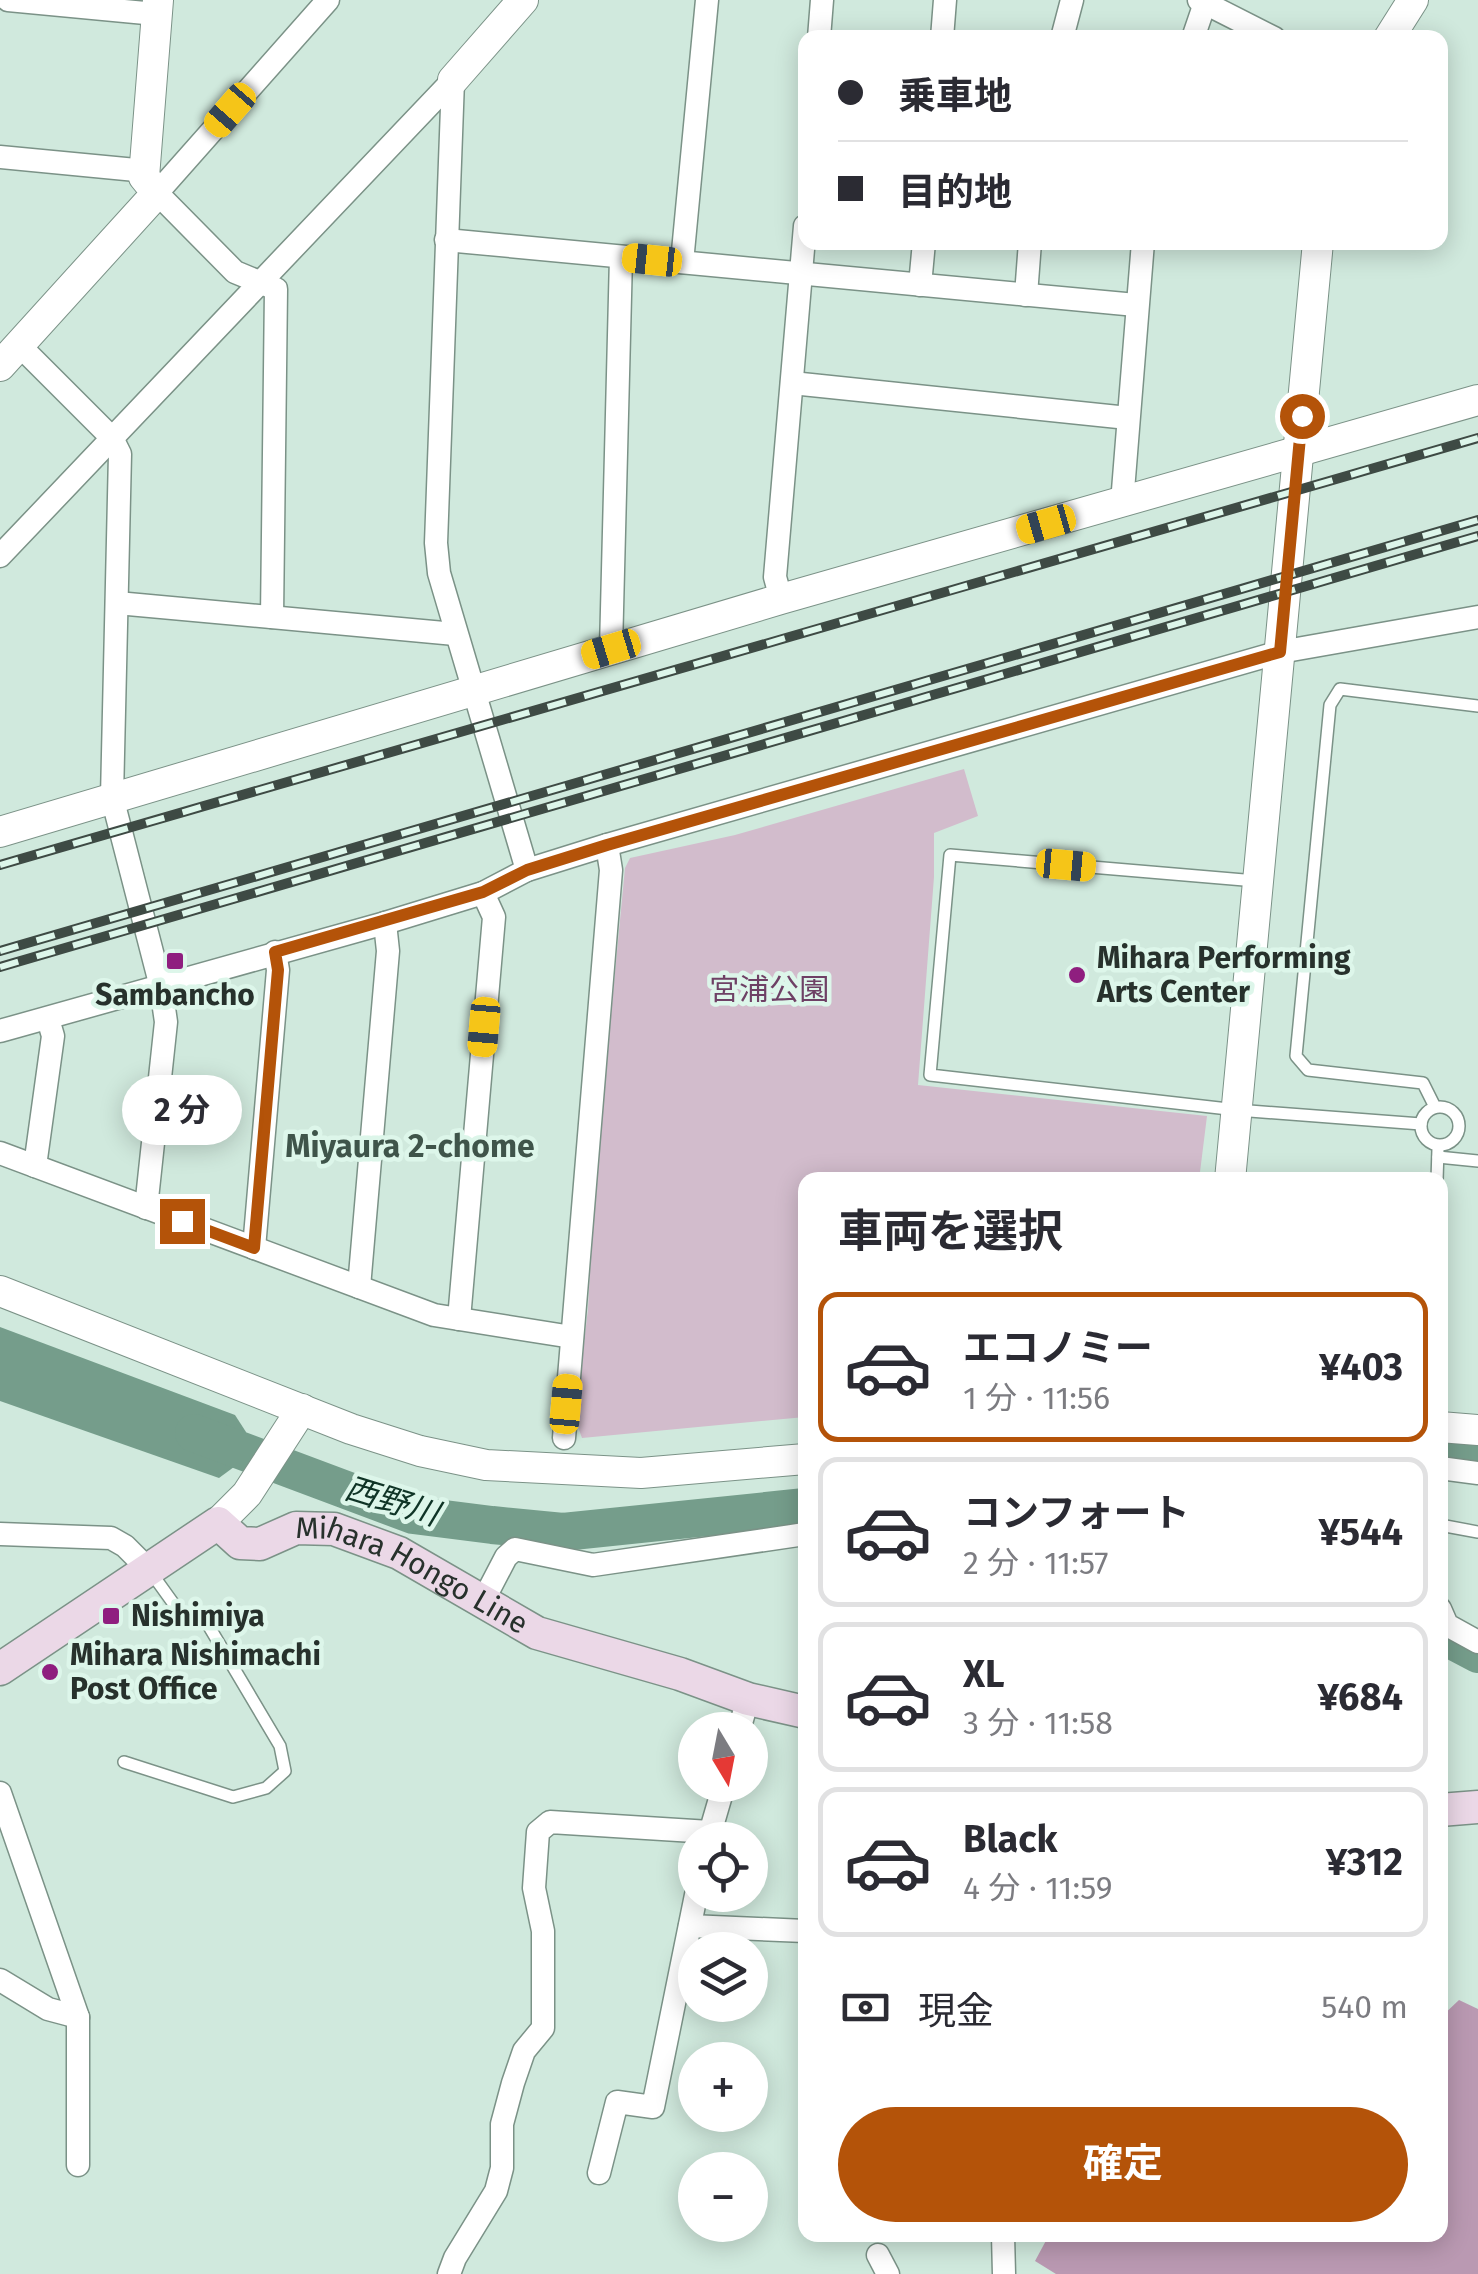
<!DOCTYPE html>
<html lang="ja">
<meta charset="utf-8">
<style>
:root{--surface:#fff;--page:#f2f2f3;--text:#2b2b33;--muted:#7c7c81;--line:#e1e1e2;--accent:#b45309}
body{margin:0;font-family:"Fira Sans","Noto Sans JP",sans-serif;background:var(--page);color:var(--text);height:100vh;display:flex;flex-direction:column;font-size:38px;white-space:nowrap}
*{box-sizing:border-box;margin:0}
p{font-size:32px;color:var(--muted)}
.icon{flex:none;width:55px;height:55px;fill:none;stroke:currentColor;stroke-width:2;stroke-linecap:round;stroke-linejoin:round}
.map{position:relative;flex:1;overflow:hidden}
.side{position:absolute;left:798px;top:1172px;width:650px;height:1070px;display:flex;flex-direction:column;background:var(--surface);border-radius:20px;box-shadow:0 5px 25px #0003}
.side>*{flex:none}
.hud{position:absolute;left:798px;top:30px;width:650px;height:220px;border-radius:20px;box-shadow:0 5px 25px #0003;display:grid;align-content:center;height:220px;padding:0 40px;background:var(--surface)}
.needle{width:65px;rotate:170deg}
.controls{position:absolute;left:678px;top:1712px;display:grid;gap:20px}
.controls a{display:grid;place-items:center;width:90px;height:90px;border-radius:50%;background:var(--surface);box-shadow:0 5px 25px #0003;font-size:50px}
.end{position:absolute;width:45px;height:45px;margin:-22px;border:12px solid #b45309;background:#fff;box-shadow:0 0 0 5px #fff}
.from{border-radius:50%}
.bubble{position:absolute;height:70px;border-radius:35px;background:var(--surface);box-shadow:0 5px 25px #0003;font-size:32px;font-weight:700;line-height:70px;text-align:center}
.car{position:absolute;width:30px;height:60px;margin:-30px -15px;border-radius:12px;box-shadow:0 0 8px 2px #0007;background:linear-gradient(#f5c518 24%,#345 0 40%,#f5c518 0 76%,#345 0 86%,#f5c518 0)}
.hud b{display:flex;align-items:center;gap:35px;height:95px;font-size:38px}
.hud b+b{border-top:2px solid var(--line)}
.hud i{width:25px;height:25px;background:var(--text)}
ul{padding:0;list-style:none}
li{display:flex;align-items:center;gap:30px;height:150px;margin:0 20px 15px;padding:0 20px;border:5px solid var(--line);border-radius:20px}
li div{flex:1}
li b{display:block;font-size:38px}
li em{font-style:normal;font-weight:700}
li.on{border-color:var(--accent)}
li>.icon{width:90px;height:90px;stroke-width:1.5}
h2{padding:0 40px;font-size:45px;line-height:120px}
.pay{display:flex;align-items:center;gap:25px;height:110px;padding:0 40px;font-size:38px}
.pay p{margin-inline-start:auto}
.button{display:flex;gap:20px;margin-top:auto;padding:20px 40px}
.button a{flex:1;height:115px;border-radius:60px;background:var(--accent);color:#fff;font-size:40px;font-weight:700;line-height:115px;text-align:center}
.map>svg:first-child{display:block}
.green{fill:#d2bccc}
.forest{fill:#ba99b2}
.water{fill:#759d8b}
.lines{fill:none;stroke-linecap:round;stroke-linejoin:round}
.river{stroke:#759d8b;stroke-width:38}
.service-casing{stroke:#7b9287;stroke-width:14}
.minor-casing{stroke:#7b9287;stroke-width:25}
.tertiary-casing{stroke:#7b9287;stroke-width:32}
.secondary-casing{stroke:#7b9287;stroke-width:35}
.service{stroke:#fff;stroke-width:11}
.minor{stroke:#fff;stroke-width:22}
.tertiary{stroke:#fff;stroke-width:30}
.secondary{stroke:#ebd8e7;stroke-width:32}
.rail-casing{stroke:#3e4a44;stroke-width:10}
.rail{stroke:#ddf6ea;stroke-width:6;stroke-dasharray:19;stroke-linecap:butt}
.route{stroke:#b45309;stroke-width:12}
.poi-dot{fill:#8f1e7f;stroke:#ddf6ea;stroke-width:4}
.labels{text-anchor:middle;stroke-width:9;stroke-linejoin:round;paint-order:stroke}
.poi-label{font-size:30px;font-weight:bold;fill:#27312c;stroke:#ddf6ea;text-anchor:start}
.park-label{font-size:30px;fill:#6e4065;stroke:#ddf6ea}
.street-label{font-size:30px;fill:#27312c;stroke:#ddf6ea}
.neighbourhood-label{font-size:32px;font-weight:bold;fill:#3f544a;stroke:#ddf6ea}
.water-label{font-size:32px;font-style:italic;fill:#0f3426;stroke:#ddf6ea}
</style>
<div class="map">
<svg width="1478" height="2274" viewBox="0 0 1478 2274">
<rect width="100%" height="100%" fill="#d0e9dd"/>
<path class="green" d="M964 769 978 816 934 833V877L918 1085 1207 1116 1199 1180H805V1417L582 1438 575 1419 588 1309 594 1192 625 868 630 858 735 835Z"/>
<path class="forest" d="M1459 2000 1478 2009V2274H1056L1035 2261 1049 2235H1440V2018Z"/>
<path class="water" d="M0 1327 235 1415 246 1432 238 1464 219 1478 0 1401Z"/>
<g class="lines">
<g class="river">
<path d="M194 1433 413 1515 492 1525 563 1532 805 1507"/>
<path d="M1440 1450 1478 1451"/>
<path d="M1440 1634 1478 1654"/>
</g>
<g class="service-casing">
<g id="service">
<path d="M1256 881 950 855 930 1075 1237 1110 1421 1124"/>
<circle cx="1440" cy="1126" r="19"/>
<path d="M1435 1107 1423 1083 1308 1070 1296 1056 1330 705 1340 689 1478 706"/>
<path d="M1438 1157 1478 1161"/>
<path d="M1437 1180 1438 1149"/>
<path d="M1440 1525 1478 1532"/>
<path d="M124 1762 233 1797 266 1788 285 1771 280 1746 204 1618 186 1621 150 1571"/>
</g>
</g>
<g class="minor-casing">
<g id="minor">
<path d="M8 0 156 14"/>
<path d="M1199 0 1274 38"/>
<path d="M819 38 822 0"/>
<path d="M942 38 945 0"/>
<path d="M1062 38 1072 0"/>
<path d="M1193 38 1206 0"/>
<path d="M453 80 436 543 439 573 527 870"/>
<path d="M0 157 136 170 144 177"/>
<path d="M446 240 1136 305"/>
<path d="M682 262 707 0"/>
<path d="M920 285 924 242"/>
<path d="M1026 295 1030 242"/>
<path d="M19 345 112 438 120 454 112 797 161 987 166 1022 146 1208"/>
<path d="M792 383 1128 418"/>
<path d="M1122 503 1143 242"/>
<path d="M0 556 453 80"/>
<path d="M781 599 775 577 805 226"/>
<path d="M117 603 455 634"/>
<path d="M272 617 276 289 235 272 157 193 328 0"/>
<path d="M611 649 621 257"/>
<path d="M0 1031 385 923 483 893 527 870 607 845 1280 652 1478 617"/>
<path d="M0 1153 434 1315 572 1337"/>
<path d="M35 1166 53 1036 48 1019"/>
<path d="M254 1248 278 970 275 952"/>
<path d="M359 1287 388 951 385 923"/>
<path d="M459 1319 494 917 483 893"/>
<path d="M564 1438 611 870 607 845"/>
<path d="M1440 1468 1478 1473"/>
<path d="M0 1534 111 1538 125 1546 150 1571"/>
<path d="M482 1603 506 1557 515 1549 593 1565 805 1534"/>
<path d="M1440 1609 1447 1625 1478 1642"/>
<path d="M739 1730 748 1699"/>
<path d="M0 1793 78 2017V2165"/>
<path d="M708 1840 724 1785"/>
<path d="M690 1926 805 1931"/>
<path d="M0 1980 48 2009 78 2017"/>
<path d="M599 2173 617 2102 653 2107 696 1895"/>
<path d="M1003 2235 1004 2274"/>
<path d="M878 2255 888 2274"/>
<path d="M449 2274 455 2258 496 2191 502 2168V2124L513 2083 524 2051 543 2028V1931L534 1888 538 1832 550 1822 710 1832"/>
</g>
</g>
<g class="tertiary-casing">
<g id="tertiary">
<path d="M1389 38 1413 0"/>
<path d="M453 80 523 0"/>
<path d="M0 366 157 193 144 177 158 0"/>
<path d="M0 832 781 599 1478 400"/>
<path d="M1230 1180 1318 242"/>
<path d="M0 1291 351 1429 420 1451 486 1465 641 1473 805 1459"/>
<path d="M1440 1427 1478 1430"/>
<path d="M218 1523 247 1494 302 1409"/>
</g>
</g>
<g class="secondary-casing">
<g id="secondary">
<path id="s1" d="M0 1669 218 1523 240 1543 260 1544 296 1528 334 1529 399 1553 537 1633 680 1674 748 1699 805 1712"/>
<path d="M1440 1810 1478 1807"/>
</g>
</g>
<use href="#service" class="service"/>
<use href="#minor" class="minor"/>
<use href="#tertiary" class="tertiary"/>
<use href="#secondary" class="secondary"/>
<g class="rail-casing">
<g id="rail">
<path d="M0 865 1478 438"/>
<path d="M0 951 1478 520"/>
<path d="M0 967 1478 536"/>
</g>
</g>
<use href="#rail" class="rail"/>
</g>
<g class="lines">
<path class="route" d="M182 1221 254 1248 278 970 275 952 483 892 527 870 607 845 1280 652 1302 416"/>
</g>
<g class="poi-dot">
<rect x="165" y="951" width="20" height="20" rx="5"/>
<circle cx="1077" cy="975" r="10"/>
<rect x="101" y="1606" width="20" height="20" rx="5"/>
<circle cx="50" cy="1672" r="10"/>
</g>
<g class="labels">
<g class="poi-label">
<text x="1097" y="968">Mihara Performing<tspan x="1097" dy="34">Arts Center</tspan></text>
<text x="175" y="1005" text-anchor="middle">Sambancho</text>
<text x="131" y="1626">Nishimiya</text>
<text x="70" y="1665">Mihara Nishimachi<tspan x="70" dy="34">Post Office</tspan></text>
</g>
<g class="park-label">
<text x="769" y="1000">宮浦公園</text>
</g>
<g class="street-label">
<text dy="10" stroke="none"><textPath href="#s1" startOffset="478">Mihara Hongo Line</textPath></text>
</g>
<g class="neighbourhood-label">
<text x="410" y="1157">Miyaura 2-chome</text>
</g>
<g class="water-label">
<text transform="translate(392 1501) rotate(17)" y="11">西野川</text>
</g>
</g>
</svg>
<div class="controls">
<a><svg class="needle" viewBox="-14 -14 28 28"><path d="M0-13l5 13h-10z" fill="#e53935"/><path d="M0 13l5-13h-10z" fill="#7c7c81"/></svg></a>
<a><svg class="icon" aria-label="locate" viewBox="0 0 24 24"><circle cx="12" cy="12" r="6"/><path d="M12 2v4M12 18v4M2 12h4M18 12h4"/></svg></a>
<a><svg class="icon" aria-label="layers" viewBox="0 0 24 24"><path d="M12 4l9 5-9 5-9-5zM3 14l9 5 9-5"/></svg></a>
<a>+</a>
<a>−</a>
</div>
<i class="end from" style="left:1302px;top:416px"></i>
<i class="end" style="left:182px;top:1221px"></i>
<div class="bubble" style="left:122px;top:1075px;width:120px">2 分</div>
<i class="car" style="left:230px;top:110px;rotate:221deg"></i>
<i class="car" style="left:652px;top:260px;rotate:276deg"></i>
<i class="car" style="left:1046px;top:524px;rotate:254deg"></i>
<i class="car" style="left:611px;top:649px;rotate:253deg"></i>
<i class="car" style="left:1066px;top:865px;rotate:95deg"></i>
<i class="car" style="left:484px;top:1027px;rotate:185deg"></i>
<i class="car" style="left:566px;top:1404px;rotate:5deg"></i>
<div class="hud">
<b><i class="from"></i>乗車地</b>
<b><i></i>目的地</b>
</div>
<section class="side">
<h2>車両を選択</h2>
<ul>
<li class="on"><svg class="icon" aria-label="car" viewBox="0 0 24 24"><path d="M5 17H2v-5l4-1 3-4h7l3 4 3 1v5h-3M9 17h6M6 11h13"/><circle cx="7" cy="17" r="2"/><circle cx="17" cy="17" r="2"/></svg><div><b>エコノミー</b><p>1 分 · 11:56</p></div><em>¥403</em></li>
<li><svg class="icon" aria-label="car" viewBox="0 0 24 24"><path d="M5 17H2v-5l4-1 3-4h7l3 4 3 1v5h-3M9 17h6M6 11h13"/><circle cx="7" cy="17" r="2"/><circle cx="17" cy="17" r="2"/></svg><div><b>コンフォート</b><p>2 分 · 11:57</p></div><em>¥544</em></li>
<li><svg class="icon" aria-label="car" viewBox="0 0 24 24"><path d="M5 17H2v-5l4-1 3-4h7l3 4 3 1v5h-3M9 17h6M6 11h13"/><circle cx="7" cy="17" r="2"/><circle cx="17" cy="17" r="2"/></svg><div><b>XL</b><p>3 分 · 11:58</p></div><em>¥684</em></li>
<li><svg class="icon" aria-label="car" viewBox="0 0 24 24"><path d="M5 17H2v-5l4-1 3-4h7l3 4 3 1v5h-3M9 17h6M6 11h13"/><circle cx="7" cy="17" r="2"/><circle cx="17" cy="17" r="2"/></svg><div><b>Black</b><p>4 分 · 11:59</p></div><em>¥312</em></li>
</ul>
<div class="pay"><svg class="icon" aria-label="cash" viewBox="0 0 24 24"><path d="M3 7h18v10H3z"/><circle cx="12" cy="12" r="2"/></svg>現金<p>540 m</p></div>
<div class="button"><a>確定</a></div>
</section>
</div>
